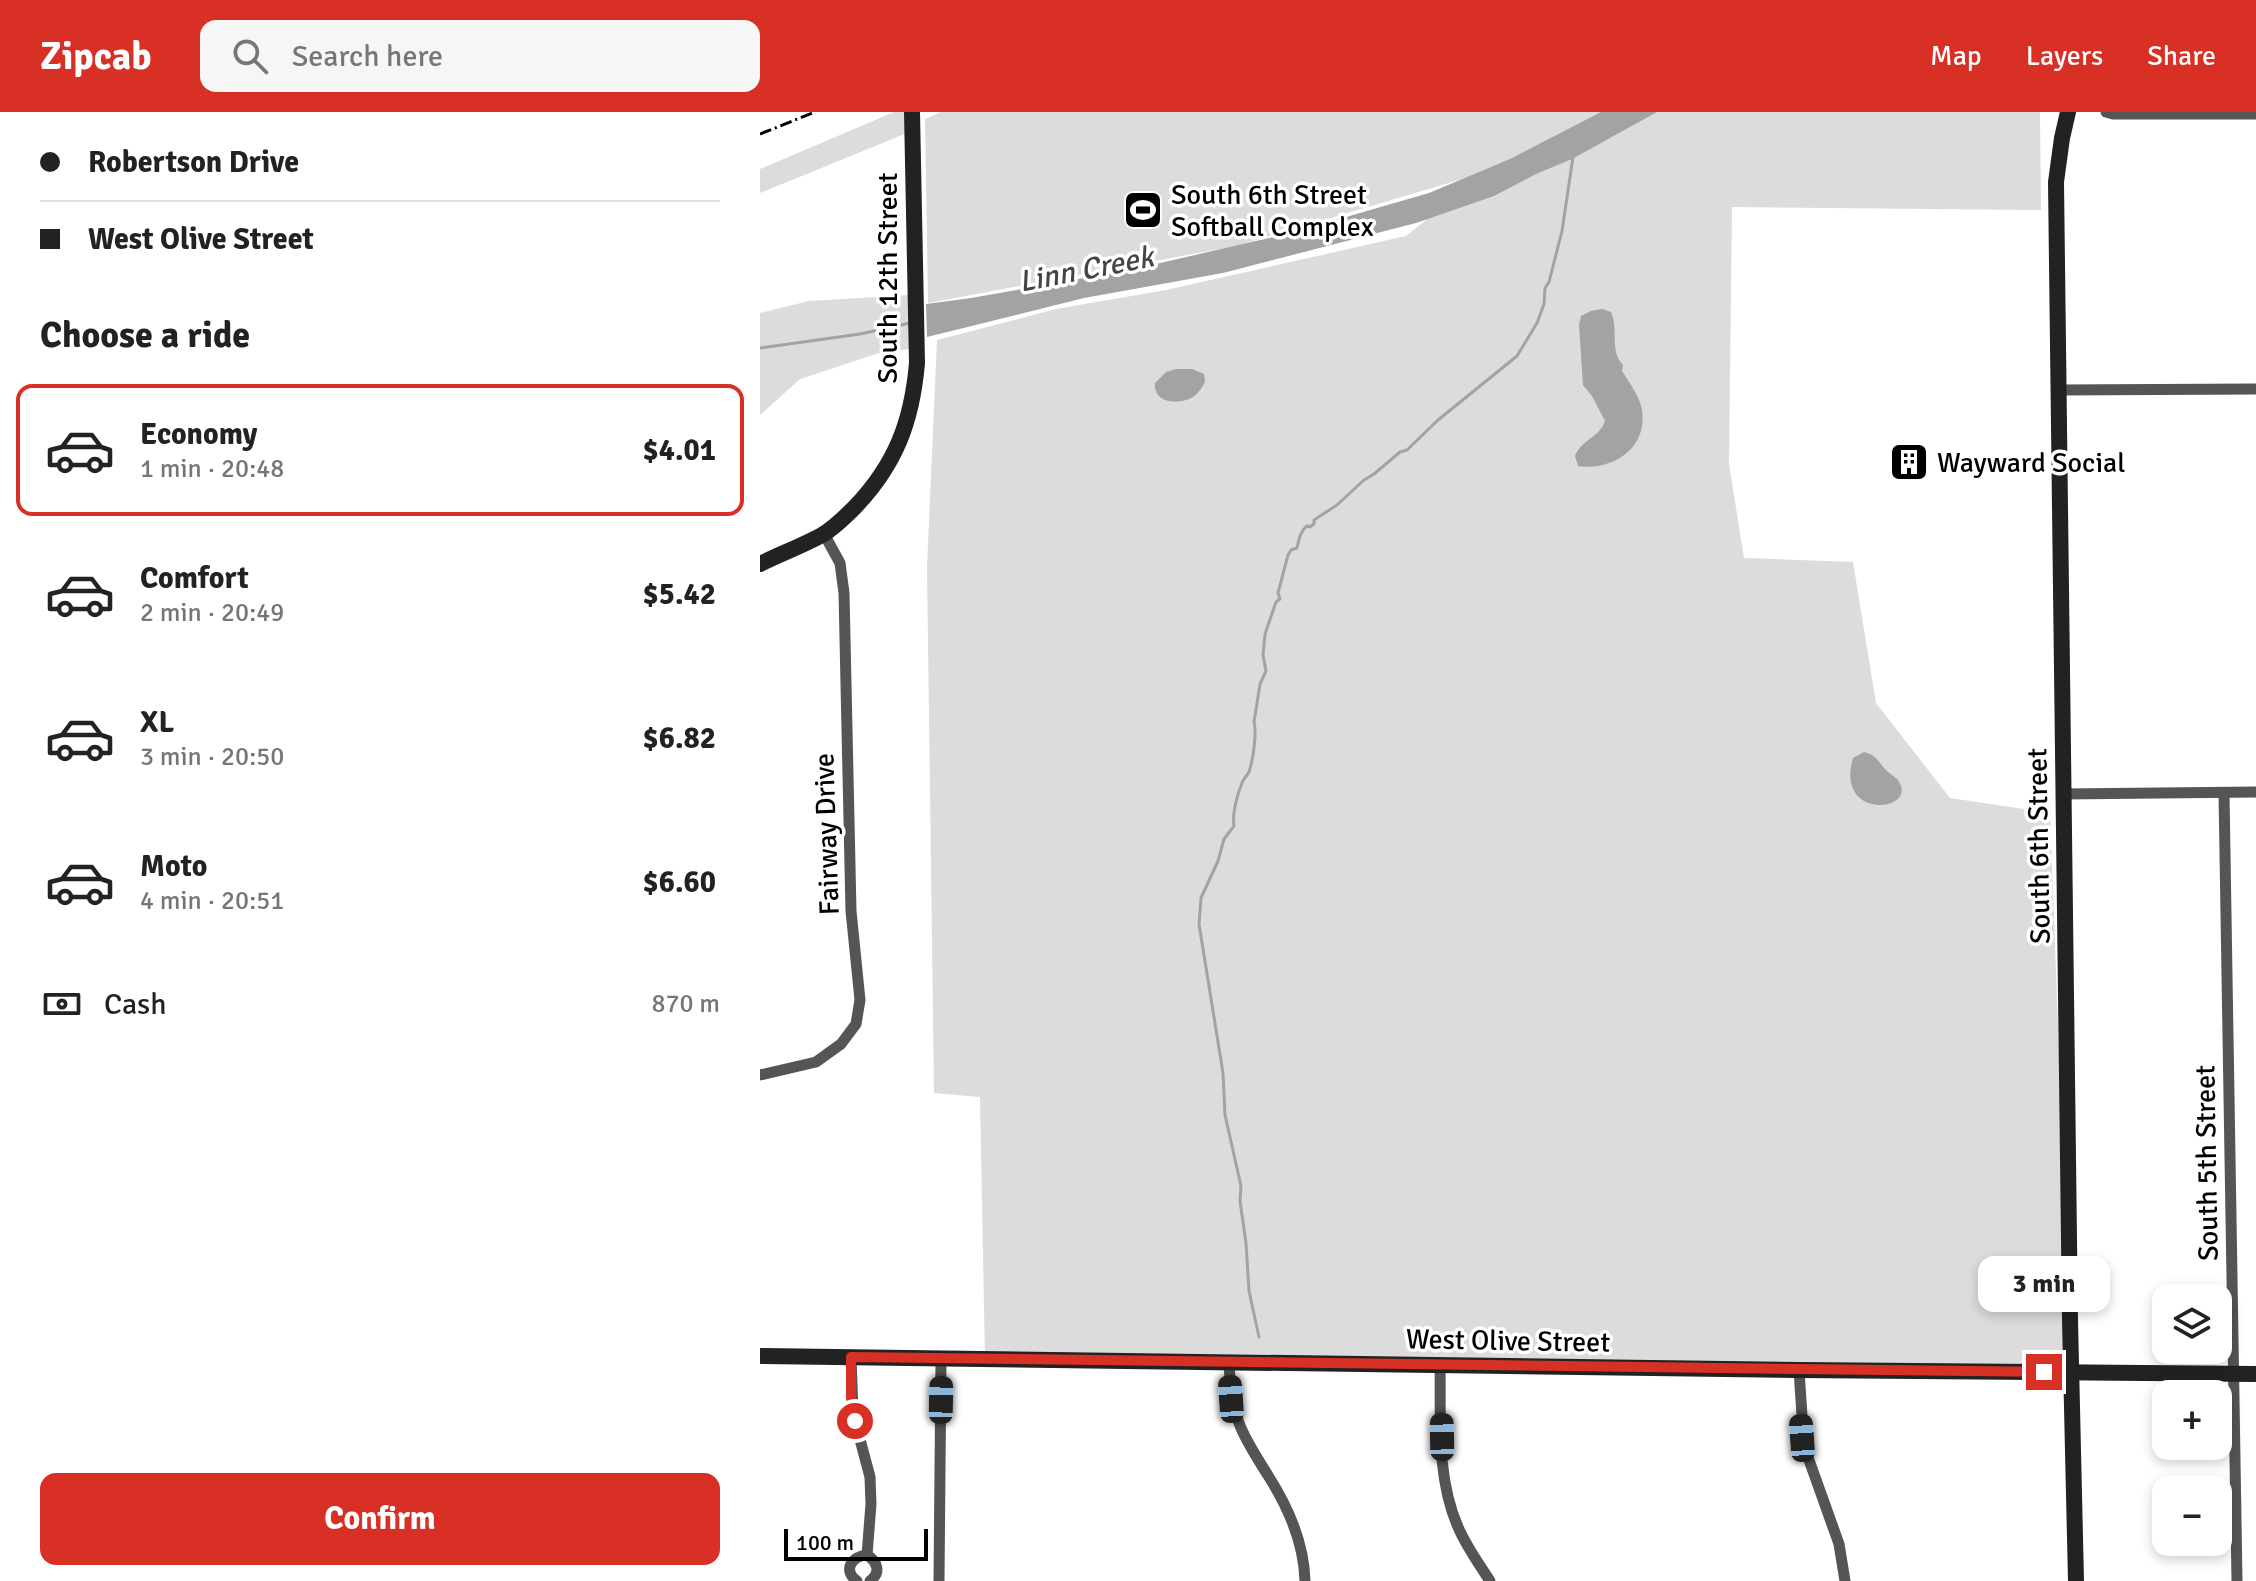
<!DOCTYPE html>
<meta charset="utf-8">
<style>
:root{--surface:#fff;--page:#f6f6f6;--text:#222;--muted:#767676;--line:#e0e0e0;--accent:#d93025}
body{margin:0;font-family:Signika,sans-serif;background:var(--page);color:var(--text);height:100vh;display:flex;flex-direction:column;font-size:30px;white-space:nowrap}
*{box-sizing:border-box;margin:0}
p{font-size:26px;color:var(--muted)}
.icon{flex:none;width:44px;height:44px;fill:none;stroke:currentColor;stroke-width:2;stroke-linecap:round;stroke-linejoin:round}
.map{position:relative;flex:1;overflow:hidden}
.panel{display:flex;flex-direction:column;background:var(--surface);width:760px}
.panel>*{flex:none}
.top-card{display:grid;align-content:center;height:176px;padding:0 40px;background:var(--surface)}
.buttons{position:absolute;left:1392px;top:1172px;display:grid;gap:16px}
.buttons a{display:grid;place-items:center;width:80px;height:80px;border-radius:16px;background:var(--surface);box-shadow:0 4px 12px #0003;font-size:40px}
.scale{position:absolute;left:24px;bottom:20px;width:144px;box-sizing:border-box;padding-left:8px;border:4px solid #000;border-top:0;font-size:22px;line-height:28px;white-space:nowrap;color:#000;-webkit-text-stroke:6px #fff;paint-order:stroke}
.end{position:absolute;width:36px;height:36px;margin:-18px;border:10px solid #d93025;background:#fff;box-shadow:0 0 0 4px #fff}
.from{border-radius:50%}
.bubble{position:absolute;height:56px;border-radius:16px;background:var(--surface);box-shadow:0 4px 12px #0003;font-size:26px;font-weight:700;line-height:56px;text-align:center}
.car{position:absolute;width:24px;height:48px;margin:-24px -12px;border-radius:10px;box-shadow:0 0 6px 2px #0007;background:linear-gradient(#222 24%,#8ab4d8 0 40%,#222 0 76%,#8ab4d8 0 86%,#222 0)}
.top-card b{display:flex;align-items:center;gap:28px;height:76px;font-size:30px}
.top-card b+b{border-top:2px solid var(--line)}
.top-card i{width:20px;height:20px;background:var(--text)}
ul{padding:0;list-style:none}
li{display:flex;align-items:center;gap:24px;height:132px;margin:0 16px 12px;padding:0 24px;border:4px solid transparent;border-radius:16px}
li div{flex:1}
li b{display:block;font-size:30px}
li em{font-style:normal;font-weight:700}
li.selected{border-color:var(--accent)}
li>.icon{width:72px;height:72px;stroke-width:1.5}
h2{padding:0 40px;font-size:36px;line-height:96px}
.pay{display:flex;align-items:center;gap:20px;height:88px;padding:0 40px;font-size:30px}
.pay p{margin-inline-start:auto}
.button{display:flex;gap:16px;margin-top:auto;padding:16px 40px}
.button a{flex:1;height:92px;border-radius:16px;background:var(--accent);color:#fff;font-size:32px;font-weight:700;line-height:92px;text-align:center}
header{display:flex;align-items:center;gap:48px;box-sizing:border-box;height:112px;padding:0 40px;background:var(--accent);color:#fff}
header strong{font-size:38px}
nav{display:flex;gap:44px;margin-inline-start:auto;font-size:28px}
.search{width:560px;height:72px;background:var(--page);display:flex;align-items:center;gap:20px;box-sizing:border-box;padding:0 28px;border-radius:16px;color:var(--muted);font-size:30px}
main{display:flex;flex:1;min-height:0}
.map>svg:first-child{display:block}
.green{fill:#dcdcdc}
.water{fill:#a3a3a3}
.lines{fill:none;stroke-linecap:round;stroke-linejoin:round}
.stream{stroke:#a3a3a3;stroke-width:3}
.street{stroke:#555;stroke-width:11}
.secondary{stroke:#222;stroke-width:16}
.rail{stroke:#000;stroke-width:3;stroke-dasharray:12 4 2 4;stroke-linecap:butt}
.route{stroke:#d93025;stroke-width:10}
.labels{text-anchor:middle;stroke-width:7;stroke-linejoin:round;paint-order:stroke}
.poi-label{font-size:28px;fill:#000;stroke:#fff;text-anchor:start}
.street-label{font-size:28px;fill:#000;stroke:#fff}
.water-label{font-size:30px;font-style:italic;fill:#444;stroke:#fff}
</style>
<header>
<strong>Zipcab</strong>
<div class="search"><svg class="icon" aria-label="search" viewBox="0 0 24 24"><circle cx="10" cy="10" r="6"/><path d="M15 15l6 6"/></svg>Search here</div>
<nav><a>Map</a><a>Layers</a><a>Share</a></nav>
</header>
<main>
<section class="panel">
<div class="top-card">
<b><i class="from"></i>Robertson Drive</b>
<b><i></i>West Olive Street</b>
</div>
<h2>Choose a ride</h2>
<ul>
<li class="selected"><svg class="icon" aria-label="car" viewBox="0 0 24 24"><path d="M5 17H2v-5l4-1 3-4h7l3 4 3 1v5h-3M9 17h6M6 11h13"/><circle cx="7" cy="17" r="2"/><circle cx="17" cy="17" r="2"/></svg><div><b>Economy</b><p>1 min · 20:48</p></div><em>$4.01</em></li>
<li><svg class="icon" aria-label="car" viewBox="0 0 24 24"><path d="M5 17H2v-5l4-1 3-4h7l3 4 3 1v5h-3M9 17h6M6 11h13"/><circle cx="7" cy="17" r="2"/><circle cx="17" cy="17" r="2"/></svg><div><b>Comfort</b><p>2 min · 20:49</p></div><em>$5.42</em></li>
<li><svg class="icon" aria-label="car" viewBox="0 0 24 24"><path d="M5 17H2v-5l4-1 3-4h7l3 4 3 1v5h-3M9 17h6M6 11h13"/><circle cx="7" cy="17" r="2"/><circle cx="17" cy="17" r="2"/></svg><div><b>XL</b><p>3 min · 20:50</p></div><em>$6.82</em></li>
<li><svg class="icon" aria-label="car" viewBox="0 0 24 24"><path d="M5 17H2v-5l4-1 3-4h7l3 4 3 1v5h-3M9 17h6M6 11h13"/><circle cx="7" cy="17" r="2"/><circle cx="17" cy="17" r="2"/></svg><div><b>Moto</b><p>4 min · 20:51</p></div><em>$6.60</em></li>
</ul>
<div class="pay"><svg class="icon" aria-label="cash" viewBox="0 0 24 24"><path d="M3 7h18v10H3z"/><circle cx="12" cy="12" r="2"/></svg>Cash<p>870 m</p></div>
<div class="button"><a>Confirm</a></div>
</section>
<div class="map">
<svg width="1496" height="1469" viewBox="0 0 1496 1469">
<rect width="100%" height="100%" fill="#fff"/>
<g class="green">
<path d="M134 0H146L147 21 0 81V57Z"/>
<path d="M181 0H1280L1281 98 972 95 969 352 984 446 1093 450 1116 591 1190 686 1290 701 1311 1260 225 1247 220 985 174 981 167 455 177 228 296 197 406 178 646 124 726 60 476 134 168 191 165 7Z"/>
<path d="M150 183V237L119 241 40 267 0 303V201L49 189Z"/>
</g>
<g class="water">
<path d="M841 0H897L812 47 776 62 734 84 656 111 463 161 324 186 167 225 166 192 211 186 374 157 531 121 624 94 669 81 750 47Z"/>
<path d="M842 197 851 200C859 218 849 238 863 253L862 259C869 270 880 285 882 298 888 337 852 359 818 354L815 344C821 328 840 325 845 309L832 284 823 273 819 213 821 204 831 199Z"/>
<path d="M416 257H432L444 262 445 270C442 275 439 281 433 285 419 293 393 292 395 271L406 260Z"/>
<path d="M1104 640C1117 643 1118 650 1127 659 1130 662 1134 664 1137 667 1163 699 1074 711 1093 646Z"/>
</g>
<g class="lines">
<g class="stream">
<path d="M0 236 100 222 150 211"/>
<path d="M499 1225 489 1179 486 1131 480 1089 481 1074 465 1003 463 961 439 812 441 786 458 749 464 727 474 714C472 702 477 683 482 671 483 667 487 664 489 660 493 648 497 622 494 610L500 572 506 559 503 543 505 522 516 490 520 487 518 481 528 443 531 438 537 436C539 428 540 419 547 414L550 415 554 412V408L577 393 604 368 614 362 640 340 647 338 678 308 757 244 777 211 784 192 785 176 789 170 802 119 813 45"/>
</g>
<g class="street">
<path d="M1346 0 1353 2H1496"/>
<path d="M1298 278 1496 277"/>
<path d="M1464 681 1477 1469"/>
<path d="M1303 682 1496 680"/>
<path d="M0 963 56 950 81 932 96 912 100 888 91 799 84 481 80 451 64 422"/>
<path d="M91 1245 93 1301 110 1365 111 1392 107 1443"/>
<path d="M469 1250C470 1271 471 1291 479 1311 486 1330 498 1347 509 1365 528 1395 544 1432 545 1469"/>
<path d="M680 1253C681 1306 676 1365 698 1415 706 1434 719 1452 730 1469"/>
<path d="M1039 1258 1044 1334 1079 1432 1085 1469"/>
<path d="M107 1443C118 1450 121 1461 110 1469"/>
<path d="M97 1469C82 1458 92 1444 107 1443"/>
<path d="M179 1469 181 1247"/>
</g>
<g class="secondary">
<path d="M1308 0 1302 26 1296 70 1310 1208 1316 1469"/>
<path d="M0 452C20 442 42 434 62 423 74 416 85 405 95 395 136 352 152 309 157 251L152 0"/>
<path d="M0 1244 1039 1258 1496 1262"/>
</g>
<path class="rail" d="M0 22 55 0"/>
</g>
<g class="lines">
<path class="route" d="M95 1309 91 1286V1245L1284 1260"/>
</g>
<defs>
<g id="stadium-square" transform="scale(2)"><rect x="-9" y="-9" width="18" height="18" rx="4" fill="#000" stroke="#fff"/><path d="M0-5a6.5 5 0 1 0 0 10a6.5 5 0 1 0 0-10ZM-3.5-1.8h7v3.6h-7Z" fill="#fff"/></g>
<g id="building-square" transform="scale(2)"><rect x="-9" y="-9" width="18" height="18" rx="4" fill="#000" stroke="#fff"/><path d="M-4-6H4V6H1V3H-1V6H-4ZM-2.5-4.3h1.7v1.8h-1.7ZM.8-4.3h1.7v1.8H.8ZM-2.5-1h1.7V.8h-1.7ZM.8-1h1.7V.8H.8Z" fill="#fff"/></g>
</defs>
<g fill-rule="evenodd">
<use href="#stadium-square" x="383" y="98"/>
<use href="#building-square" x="1149" y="350"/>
</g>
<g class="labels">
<g class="poi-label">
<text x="411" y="92">South 6th Street<tspan x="411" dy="32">Softball Complex</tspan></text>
<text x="1177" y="360">Wayward Social</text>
</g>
<g class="street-label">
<text transform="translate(127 166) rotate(-90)" y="10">South 12th Street</text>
<text transform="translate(66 722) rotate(-92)" y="10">Fairway Drive</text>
<text transform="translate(1278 734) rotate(-91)" y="10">South 6th Street</text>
<text transform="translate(1446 1051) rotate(-91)" y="10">South 5th Street</text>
<text transform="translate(748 1228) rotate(1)" y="10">West Olive Street</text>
</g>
<g class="water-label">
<text transform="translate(326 157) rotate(-11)" y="10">Linn Creek</text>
</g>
</g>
</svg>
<div class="buttons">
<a><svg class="icon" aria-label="layers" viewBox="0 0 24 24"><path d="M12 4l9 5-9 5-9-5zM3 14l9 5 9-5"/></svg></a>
<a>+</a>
<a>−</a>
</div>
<div class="scale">100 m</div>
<i class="end from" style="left:95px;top:1309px"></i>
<i class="end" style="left:1284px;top:1260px"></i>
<div class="bubble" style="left:1218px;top:1144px;width:132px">3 min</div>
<i class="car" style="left:471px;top:1287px;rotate:356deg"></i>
<i class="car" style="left:181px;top:1288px;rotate:1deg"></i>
<i class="car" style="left:682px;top:1325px;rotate:359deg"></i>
<i class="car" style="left:1042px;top:1326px;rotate:356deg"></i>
</div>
</main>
